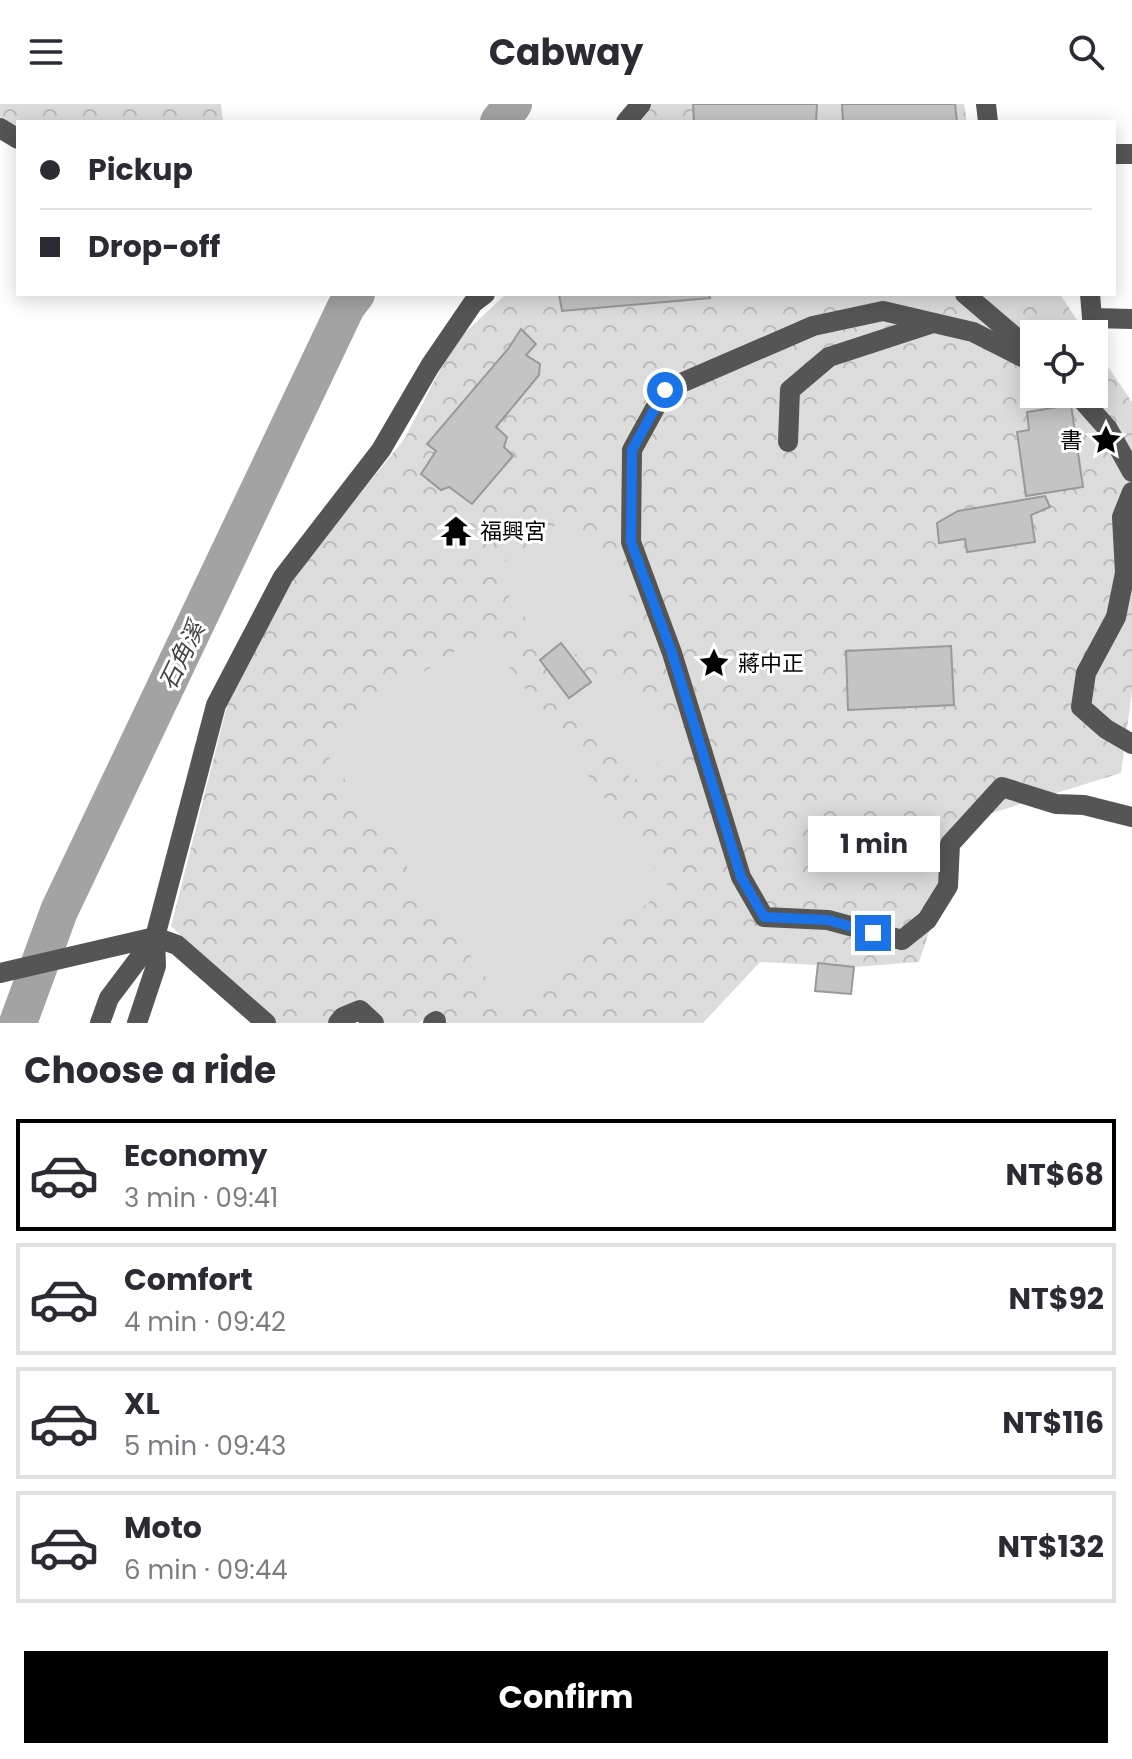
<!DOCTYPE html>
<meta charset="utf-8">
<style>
:root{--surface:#fff;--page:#f2f2f3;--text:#2b2b33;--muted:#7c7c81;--line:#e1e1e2;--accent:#000}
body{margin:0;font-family:Poppins,"Noto Sans TC",sans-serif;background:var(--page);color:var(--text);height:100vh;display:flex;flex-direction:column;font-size:30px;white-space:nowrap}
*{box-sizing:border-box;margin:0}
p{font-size:26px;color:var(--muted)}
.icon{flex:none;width:44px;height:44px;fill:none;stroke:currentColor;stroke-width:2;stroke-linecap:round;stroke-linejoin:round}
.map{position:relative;height:919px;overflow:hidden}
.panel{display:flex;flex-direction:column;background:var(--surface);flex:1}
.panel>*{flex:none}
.guide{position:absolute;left:16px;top:16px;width:1100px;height:176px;border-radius:0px;box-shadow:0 4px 20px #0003;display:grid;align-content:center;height:176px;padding:0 24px;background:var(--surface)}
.fabs{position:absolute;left:1020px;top:216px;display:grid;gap:16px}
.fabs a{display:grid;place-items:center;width:88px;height:88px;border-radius:0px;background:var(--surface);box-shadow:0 4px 20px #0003;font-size:40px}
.end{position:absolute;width:36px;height:36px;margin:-18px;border:10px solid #1a73e8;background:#fff;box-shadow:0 0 0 4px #fff}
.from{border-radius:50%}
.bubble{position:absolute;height:56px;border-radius:0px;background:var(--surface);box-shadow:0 4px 20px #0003;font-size:26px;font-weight:700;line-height:56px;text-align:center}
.guide b{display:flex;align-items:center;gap:28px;height:76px;font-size:30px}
.guide b+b{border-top:2px solid var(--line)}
.guide i{width:20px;height:20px;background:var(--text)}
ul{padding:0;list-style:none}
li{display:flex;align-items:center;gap:24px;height:112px;margin:0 16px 12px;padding:0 8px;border:4px solid var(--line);border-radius:0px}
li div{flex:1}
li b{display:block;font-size:30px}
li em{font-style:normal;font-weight:700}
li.current{border-color:var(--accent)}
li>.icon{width:72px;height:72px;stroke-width:1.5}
h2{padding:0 24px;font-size:36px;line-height:96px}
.cta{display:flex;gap:16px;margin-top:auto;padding:16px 24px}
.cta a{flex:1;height:92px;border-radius:0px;background:var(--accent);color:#fff;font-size:32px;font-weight:700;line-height:92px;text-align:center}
header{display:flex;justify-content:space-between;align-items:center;height:104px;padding:0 24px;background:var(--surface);font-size:36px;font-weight:700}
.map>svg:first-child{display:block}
.park{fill:url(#park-crowns)}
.garden{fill:#dcdcdc}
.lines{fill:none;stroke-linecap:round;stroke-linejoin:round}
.river{stroke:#a3a3a3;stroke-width:38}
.building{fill:#c4c4c4;stroke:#999;stroke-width:2}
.minor{stroke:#555;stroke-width:20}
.route{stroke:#1a73e8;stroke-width:10}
.labels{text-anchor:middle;stroke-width:6;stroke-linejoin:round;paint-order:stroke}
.poi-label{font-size:22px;fill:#000;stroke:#fff;text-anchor:start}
.water-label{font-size:24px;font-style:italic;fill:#444;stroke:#fff}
</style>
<header><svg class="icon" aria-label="menu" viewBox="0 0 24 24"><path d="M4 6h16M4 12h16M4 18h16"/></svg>Cabway<svg class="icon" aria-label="search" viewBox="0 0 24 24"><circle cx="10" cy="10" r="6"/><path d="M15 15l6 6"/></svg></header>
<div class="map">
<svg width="1132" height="919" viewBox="0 0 1132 919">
<defs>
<pattern id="park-crowns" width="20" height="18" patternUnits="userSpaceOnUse" patternTransform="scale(2)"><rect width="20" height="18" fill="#dcdcdc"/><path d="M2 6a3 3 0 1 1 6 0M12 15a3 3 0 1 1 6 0" fill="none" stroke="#bbb"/></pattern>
</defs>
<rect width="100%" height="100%" fill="#fff"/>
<g class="park">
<path d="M0 0H221L223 18H18V25L0 13Z"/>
<path d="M651 0H964L967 18H637Z"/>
<path d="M506 190H1060L1086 230H1034V290H1094V242L1132 298V587L1121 669 966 717 919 858 854 863 760 858 703 919H431L426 914 418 919H380L358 900 334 919H274L171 822 227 602 270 510 305 459 405 334 453 240Z"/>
</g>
<g class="garden">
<path d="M571 410 638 503 561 561 491 468Z"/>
<path d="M484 528 669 783 509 906 318 638Z"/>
<path d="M621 566 679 642 633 677 575 601Z"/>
</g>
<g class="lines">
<g class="river">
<path d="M499 18 513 0"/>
<path d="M18 919 59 807 346 203 356 190"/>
</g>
</g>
<g class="building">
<path d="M693 0H817L816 18H694Z"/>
<path d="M842 0H955L957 18H843Z"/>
<path d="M559 190H709L710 194 562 207Z"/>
<path d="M521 225 536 240 526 251 540 260 539 271 496 323 507 333 504 343 513 352 472 400 449 383 441 386 421 370 436 347 427 340 508 245Z"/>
<path d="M1071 301 1083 383 1026 392 1017 328 1029 326 1027 308Z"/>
<path d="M1045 392 1050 403 1031 411 1035 438 967 448 965 435 939 439 937 419 958 407Z"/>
<path d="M561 539 591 578 569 594 540 556Z"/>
<path d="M951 542 954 601 848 606 846 547Z"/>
<path d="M818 859 854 863 851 890 815 887Z"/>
</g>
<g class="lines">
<g class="minor">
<path d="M986 0 988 18"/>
<path d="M626 18 641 0"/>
<path d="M0 24 18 35"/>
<path d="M1114 50H1132"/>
<path d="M965 190 1034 249"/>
<path d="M1090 190 1092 214 1132 215"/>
<path d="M1034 259 973 228 883 207 813 222 665 286 632 346 631 438 672 549 741 773 764 813 828 816 902 836 927 816 948 782 950 740 1002 683 1056 700 1084 701 1132 713"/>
<path d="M1077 290 1108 325 1132 368"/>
<path d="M788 338 790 286 829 253 933 219"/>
<path d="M1132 388 1122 413 1125 469 1116 513 1086 569 1081 603 1106 625 1132 640"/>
<path d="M0 869 155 833 177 841 266 919"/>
<path d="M100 919 109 894 155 833 216 601 283 473 381 346 430 262 473 199 485 190"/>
<path d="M137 919 156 862 155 833"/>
<path d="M338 919 343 913 360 906 374 919"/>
<path d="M433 919 436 917"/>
</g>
</g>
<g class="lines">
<path class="route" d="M665 286 632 346 631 438 672 549 741 773 764 813 828 816 873 829"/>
</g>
<defs>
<g id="sight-bare" transform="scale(2.4)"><path d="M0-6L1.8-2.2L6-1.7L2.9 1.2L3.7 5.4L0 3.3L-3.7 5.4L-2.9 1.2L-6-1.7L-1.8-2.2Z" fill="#000" stroke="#fff" stroke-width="2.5" paint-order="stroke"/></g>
<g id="temple-bare" transform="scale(2.4)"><path d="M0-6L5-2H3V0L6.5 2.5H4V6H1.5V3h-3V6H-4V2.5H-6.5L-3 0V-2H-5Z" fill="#000" stroke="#fff" stroke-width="2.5" paint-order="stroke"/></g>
</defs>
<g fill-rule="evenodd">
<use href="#sight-bare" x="1106" y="336"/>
<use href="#temple-bare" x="456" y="427"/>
<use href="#sight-bare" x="714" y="559"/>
</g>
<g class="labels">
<g class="poi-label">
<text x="1082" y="344" text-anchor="end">書</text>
<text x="480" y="435">福興宮</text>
<text x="738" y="567">蔣中正</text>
</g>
<g class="water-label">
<text transform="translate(182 552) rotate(-64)" y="8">石角溪</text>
</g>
</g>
</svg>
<div class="fabs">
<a><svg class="icon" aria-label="locate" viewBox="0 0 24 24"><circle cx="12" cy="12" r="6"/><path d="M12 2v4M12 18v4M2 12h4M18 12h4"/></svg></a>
</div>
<i class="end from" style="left:665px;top:286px"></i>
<i class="end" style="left:873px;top:829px"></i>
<div class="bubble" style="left:808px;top:712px;width:132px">1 min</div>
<div class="guide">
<b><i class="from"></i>Pickup</b>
<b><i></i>Drop-off</b>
</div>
</div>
<section class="panel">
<h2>Choose a ride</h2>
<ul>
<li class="current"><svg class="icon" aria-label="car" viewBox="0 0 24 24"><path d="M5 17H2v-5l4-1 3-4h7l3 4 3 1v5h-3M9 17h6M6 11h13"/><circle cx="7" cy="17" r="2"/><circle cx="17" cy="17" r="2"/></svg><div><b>Economy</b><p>3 min · 09:41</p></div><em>NT$68</em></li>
<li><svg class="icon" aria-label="car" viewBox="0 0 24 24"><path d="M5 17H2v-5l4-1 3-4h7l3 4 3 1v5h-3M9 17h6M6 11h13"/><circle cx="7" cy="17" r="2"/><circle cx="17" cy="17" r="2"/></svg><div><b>Comfort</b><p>4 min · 09:42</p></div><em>NT$92</em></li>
<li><svg class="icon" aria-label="car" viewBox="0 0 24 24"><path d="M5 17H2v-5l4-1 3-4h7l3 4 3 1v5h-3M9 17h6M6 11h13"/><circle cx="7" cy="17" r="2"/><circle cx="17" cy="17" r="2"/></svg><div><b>XL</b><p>5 min · 09:43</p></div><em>NT$116</em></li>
<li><svg class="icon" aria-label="car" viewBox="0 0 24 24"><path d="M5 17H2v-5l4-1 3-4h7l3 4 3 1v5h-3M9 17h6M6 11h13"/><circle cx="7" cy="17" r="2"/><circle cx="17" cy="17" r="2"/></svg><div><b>Moto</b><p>6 min · 09:44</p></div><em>NT$132</em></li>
</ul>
<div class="cta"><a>Confirm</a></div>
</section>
